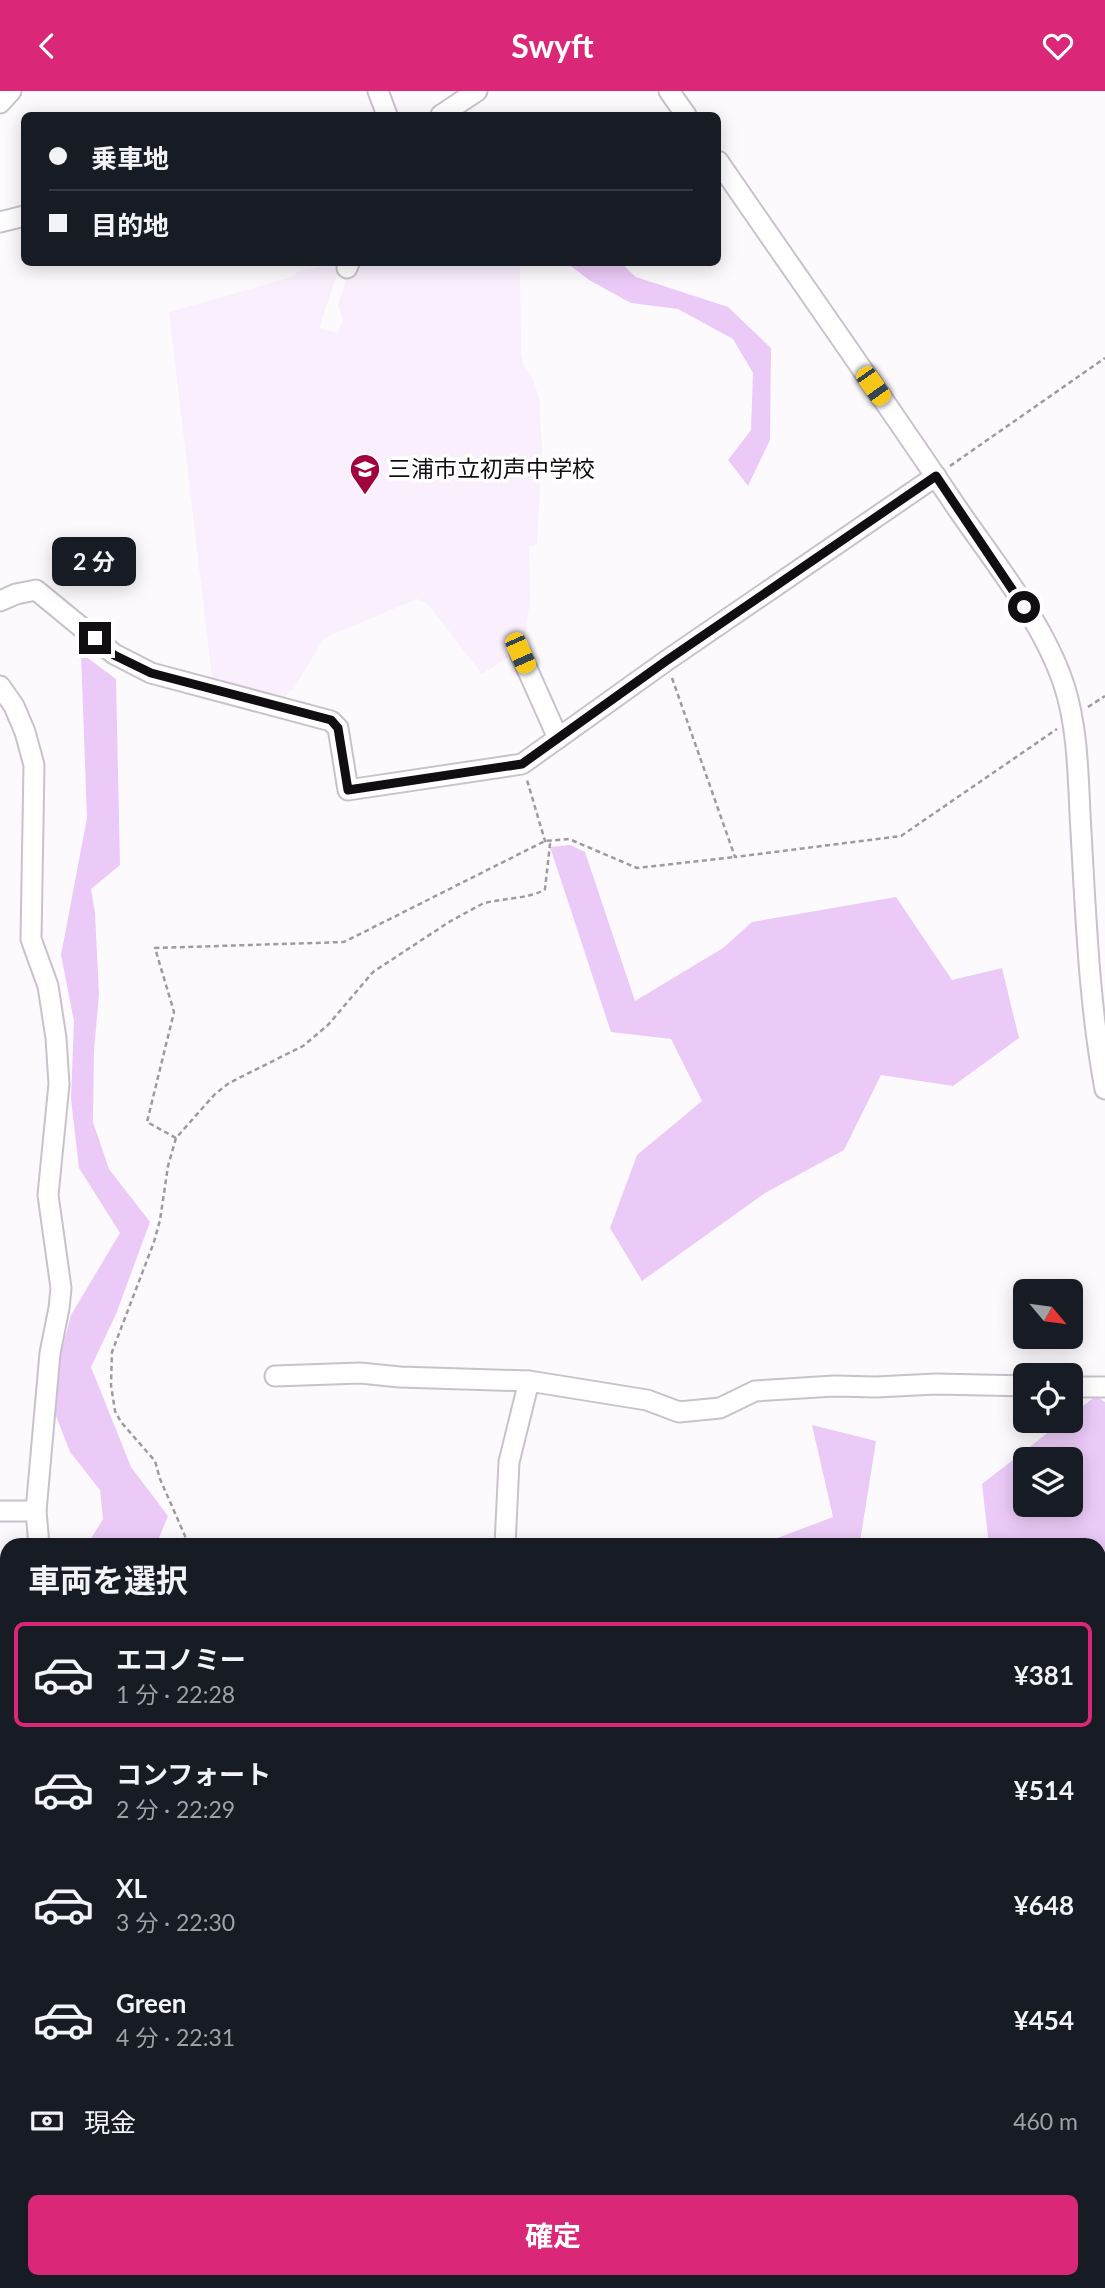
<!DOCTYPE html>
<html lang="ja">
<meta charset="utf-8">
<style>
:root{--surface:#171b24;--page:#20242c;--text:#f1f3f6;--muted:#9ea1a6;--line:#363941;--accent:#db2777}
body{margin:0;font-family:Lato,"Noto Sans JP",sans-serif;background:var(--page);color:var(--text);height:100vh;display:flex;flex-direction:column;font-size:26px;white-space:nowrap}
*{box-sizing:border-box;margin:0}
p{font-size:23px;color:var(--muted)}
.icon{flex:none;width:38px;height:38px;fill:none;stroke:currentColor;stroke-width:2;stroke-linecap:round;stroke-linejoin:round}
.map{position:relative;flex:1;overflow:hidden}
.panel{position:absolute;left:0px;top:1447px;width:1106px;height:751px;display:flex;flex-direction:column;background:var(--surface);border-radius:21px 21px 0 0;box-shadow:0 4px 18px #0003}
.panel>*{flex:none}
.guide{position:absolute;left:21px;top:21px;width:700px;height:154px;border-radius:10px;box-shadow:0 4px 18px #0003;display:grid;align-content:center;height:154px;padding:0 28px;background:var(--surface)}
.needle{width:46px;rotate:119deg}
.tools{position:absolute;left:1013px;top:1188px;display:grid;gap:14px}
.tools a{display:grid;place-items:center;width:70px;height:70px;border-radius:10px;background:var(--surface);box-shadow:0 4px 18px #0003;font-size:35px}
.end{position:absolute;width:32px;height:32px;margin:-16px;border:9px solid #110e12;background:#fff;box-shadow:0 0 0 4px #fff}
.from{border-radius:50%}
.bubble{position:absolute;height:49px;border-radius:10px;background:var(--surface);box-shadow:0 4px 18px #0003;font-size:23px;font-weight:700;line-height:49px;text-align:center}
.car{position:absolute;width:21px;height:42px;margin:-21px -10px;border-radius:9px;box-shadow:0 0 5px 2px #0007;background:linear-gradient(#f5c518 24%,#345 0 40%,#f5c518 0 76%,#345 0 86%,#f5c518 0)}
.guide b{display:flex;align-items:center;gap:24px;height:66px;font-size:26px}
.guide b+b{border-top:2px solid var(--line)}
.guide i{width:18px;height:18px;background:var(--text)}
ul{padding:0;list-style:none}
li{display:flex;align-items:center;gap:21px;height:105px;margin:0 14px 10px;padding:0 14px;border:4px solid transparent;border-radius:10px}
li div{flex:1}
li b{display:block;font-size:26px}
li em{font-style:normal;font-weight:700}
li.on{border-color:var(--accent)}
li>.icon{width:63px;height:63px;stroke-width:1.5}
h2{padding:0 28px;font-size:32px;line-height:84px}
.pay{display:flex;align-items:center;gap:18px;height:77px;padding:0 28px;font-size:26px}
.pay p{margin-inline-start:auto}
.action{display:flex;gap:14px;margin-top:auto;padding:14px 28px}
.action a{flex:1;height:80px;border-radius:10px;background:var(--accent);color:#fff;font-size:28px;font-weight:700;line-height:80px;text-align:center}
header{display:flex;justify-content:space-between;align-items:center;height:91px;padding:0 28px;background:var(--accent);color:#fff;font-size:32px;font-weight:700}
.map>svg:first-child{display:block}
.built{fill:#f9effd}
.green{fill:#ebcaf7;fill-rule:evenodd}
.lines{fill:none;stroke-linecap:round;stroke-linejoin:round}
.minor-casing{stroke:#c9c1cc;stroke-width:23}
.path{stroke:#9e9b9f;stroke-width:2.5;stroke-dasharray:5 3.5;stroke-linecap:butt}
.minor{stroke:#fff;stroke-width:19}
.route{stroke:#110e12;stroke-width:9}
.labels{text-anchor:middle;stroke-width:7;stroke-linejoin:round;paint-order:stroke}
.poi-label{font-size:23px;fill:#110e12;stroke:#fff;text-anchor:start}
</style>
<header><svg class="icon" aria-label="back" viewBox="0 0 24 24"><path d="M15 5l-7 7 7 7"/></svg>Swyft<svg class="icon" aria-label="heart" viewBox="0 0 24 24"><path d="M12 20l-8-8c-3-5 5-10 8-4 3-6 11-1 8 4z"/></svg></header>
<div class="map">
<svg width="1105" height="2197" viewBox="0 0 1105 2197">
<rect width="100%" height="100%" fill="#fdfafe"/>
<path class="built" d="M341 172 319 237 338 242 343 229 338 213 353 172H520L521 260 523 273 532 287 539 306 542 358 537 453 529 456 530 508 524 556 482 583 427 512 417 508 324 547 295 596 283 607 212 586 169 221 295 185 297 180Z"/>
<g class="green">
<path d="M567 172H621L636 186 728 216 771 257 770 349 748 395 728 369 751 339 753 282 733 248 678 218 631 212 589 189Z"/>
<path d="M81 562 116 588 120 774 91 798 95 822 99 903 94 960 93 1031 109 1078 150 1131 116 1223 91 1276 131 1376 168 1425 156 1454H87L103 1428 100 1399 70 1361 49 1307 71 1224 120 1142 79 1077 71 1008 74 930 61 864 87 727Z"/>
<path d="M570 754 585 761 635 910 723 857 752 831 896 806 952 889 1002 877 1019 947 953 995 881 984 844 1059 765 1102 642 1190 610 1137 637 1064 702 1010 671 948 611 941 550 756Z"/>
<path d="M1096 1305 1105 1311V1461L1099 1462V1454H989L982 1393 1063 1330H1071V1324ZM1026 1368H1071V1414H1026Z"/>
<path d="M812 1334 876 1350 860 1451 862 1454H759L833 1426Z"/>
<path d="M1105 1626V1659L1099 1669V1627Z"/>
<path d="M1099 1959 1105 1961V2060L1099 2017Z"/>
<path d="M0 1986 7 1987V2070L0 2068Z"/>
<path d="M0 2146H7V2184L0 2185Z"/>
<path d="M79 2191H124L127 2197H93Z"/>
<path d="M831 2191H1035L1034 2197H825Z"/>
</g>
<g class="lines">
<g class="minor-casing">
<g id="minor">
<path d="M378 0 387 24"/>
<path d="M669 0 686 24"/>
<path d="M0 12 11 0"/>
<path d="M441 24 477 0"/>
<path d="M718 70C797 185 877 298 955 414 993 470 1043 530 1064 594 1079 640 1078 693 1081 741 1086 827 1089 913 1105 998"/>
<path d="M0 131 24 125"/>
<path d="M347 177 349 172"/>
<path d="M0 510 16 503 36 499 114 563 151 582 331 630 338 637 348 699 522 673 666 570 936 385"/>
<path d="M520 562 558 647"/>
<path d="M0 595 14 615 25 641 34 674 31 848 48 895 56 947 59 993 48 1104 61 1197 59 1217 50 1262 36 1420 39 1454"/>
<path d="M275 1285 360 1282 400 1286 529 1290 647 1309 679 1321 720 1317 755 1300 834 1295 876 1296 936 1293 1026 1295"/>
<path d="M1071 1296H1105"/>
<path d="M0 1420H36"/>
<path d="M505 1454 509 1371 529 1290"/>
<path d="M1099 1753 1105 1751"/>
<path d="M0 1949 7 1944"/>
</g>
</g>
<g class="path">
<path d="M950 375 1105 267"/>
<path d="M672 587 735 766 901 745 1057 638"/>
<path d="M1088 616 1105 605"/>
<path d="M176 1047 147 1031 174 921 155 857 344 851 545 750 569 748 637 777 735 766"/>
<path d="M189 1454 160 1388 155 1370 121 1331 115 1320 111 1294 112 1261 154 1151 160 1129 168 1075 176 1047 215 1003 229 992 303 955 328 934 373 881 449 831 482 813C499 807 532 808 545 798L550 753 545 750 527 689"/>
<path d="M0 2083 7 2085"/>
<path d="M190 2197 194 2191"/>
</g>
<use href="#minor" class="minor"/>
</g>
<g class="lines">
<path class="route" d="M95 547 114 564 151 582 331 629 338 637 348 699 522 673 666 570 936 385 1024 516"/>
</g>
<defs>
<g id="school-pin" transform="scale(1.575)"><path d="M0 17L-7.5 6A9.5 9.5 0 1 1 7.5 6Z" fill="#a1033e" stroke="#fff"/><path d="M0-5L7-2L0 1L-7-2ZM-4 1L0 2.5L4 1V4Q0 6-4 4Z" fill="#fff"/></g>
</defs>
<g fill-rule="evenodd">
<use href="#school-pin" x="365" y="378"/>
</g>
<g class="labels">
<g class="poi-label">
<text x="388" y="386">三浦市立初声中学校</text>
</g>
</g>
</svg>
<div class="tools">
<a><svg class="needle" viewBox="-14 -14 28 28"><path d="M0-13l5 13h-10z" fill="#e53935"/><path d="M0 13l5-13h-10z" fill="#9ea1a6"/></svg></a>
<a><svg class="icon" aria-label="locate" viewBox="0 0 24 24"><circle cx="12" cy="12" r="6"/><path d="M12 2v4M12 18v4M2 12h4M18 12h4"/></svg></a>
<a><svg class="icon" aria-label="layers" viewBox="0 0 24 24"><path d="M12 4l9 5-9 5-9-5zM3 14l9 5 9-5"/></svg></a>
</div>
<i class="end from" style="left:1024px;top:516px"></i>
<i class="end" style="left:95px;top:547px"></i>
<div class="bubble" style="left:52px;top:446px;width:84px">2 分</div>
<i class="car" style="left:873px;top:295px;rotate:145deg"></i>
<i class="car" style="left:520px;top:562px;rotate:156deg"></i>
<div class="guide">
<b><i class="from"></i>乗車地</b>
<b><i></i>目的地</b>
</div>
<section class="panel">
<h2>車両を選択</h2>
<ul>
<li class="on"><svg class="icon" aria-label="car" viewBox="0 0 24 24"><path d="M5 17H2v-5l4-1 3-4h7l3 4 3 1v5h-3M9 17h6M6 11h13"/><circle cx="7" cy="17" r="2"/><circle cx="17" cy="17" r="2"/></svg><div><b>エコノミー</b><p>1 分 · 22:28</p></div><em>¥381</em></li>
<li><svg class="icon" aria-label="car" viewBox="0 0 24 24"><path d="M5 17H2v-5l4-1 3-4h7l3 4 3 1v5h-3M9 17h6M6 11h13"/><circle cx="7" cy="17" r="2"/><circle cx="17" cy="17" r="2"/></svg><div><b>コンフォート</b><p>2 分 · 22:29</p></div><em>¥514</em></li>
<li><svg class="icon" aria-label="car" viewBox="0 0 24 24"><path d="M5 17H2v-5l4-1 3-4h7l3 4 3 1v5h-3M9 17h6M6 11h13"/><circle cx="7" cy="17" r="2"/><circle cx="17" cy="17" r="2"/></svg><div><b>XL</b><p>3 分 · 22:30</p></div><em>¥648</em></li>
<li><svg class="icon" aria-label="car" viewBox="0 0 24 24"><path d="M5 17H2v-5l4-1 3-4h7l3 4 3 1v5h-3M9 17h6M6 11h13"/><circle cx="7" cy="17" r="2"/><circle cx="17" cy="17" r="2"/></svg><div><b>Green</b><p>4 分 · 22:31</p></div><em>¥454</em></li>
</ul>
<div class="pay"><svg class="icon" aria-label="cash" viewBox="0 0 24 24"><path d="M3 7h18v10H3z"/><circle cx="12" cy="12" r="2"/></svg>現金<p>460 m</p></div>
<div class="action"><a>確定</a></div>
</section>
</div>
